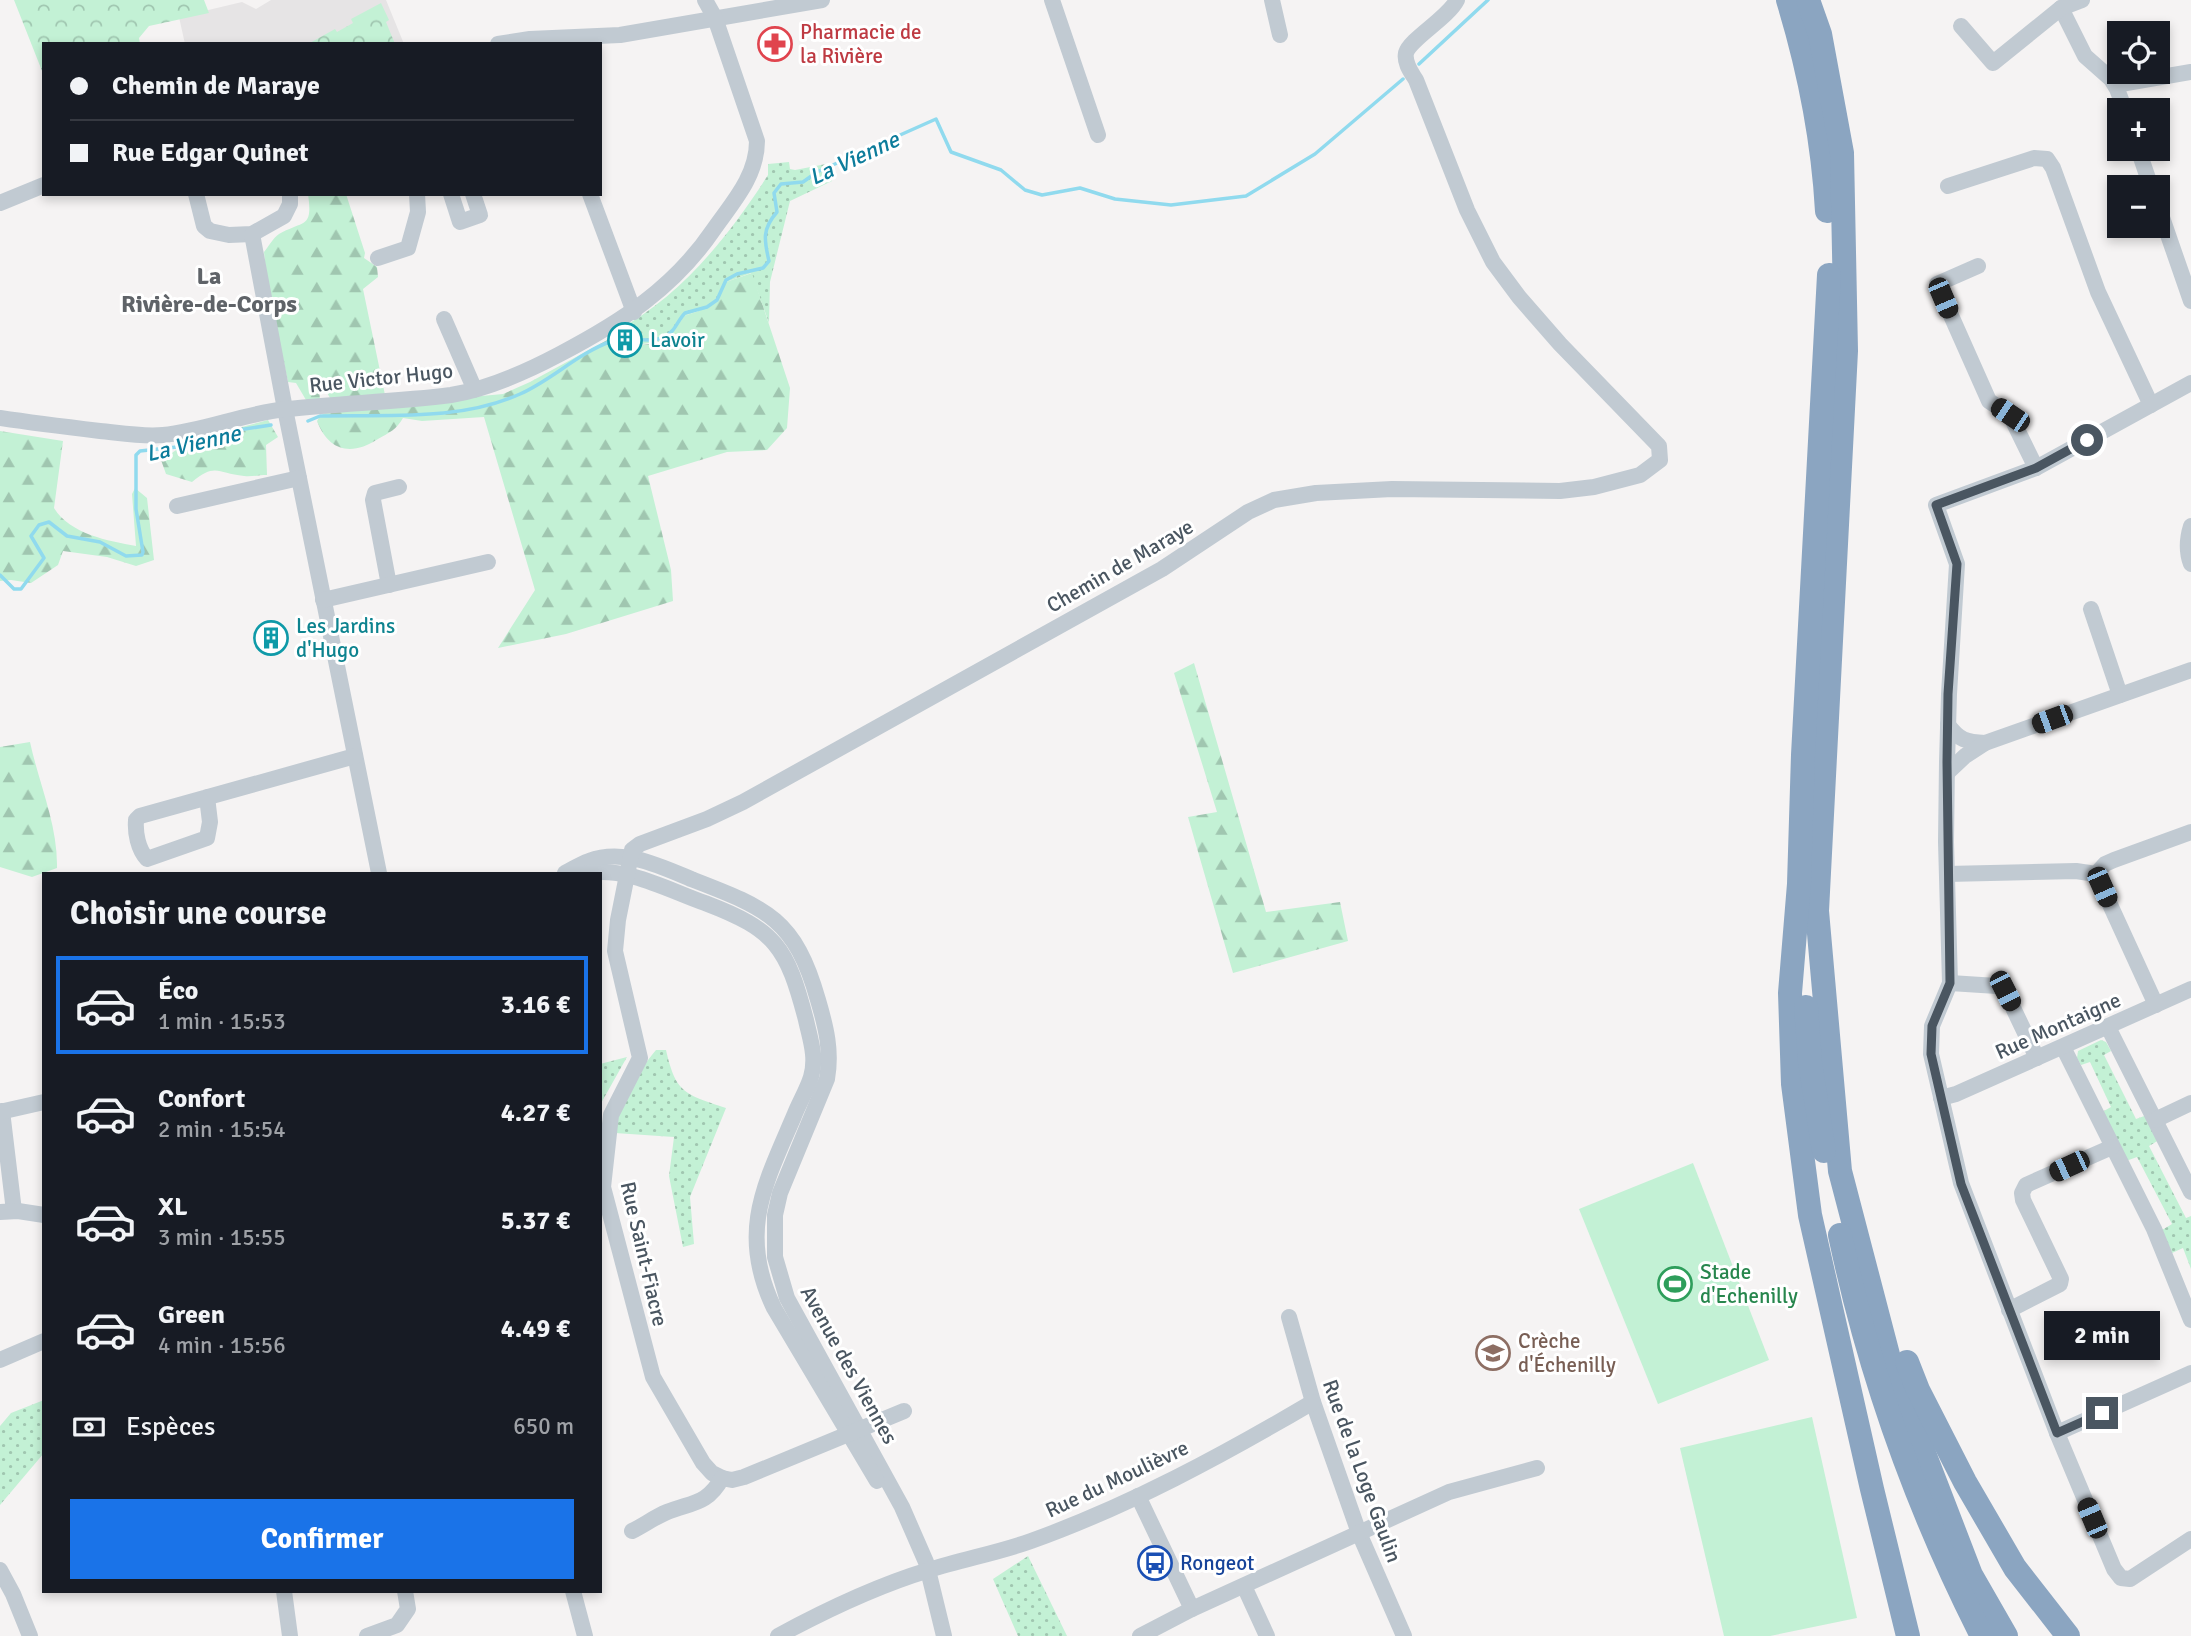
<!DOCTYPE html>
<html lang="fr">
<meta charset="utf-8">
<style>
:root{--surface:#171b24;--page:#242831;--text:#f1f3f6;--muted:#9ea1a6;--line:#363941;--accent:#1a73e8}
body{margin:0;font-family:Signika,sans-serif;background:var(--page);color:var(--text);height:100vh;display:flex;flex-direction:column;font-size:26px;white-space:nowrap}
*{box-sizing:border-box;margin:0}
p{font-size:23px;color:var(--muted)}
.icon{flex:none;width:38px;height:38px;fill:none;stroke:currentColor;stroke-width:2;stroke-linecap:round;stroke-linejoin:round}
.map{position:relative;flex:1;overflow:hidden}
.sheet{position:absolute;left:42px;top:872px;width:560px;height:721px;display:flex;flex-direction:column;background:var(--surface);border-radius:0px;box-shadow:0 4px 10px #0003}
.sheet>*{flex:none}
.banner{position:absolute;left:42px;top:42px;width:560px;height:154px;border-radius:0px;box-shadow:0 4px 10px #0003;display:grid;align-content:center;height:154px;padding:0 28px;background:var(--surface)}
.controls{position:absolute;left:2107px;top:21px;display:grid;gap:14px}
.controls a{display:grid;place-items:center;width:63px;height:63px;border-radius:0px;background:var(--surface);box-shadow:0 4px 10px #0003;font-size:35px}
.end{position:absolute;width:32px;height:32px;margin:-16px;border:9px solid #4a5661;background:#fff;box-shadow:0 0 0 4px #fff}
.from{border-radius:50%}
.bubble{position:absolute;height:49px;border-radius:0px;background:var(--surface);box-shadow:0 4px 10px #0003;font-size:23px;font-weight:700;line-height:49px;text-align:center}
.car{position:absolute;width:21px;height:42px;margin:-21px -10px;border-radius:9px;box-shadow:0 0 5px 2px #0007;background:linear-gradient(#222 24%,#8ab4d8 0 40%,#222 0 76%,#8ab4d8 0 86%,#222 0)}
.banner b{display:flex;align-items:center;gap:24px;height:66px;font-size:26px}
.banner b+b{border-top:2px solid var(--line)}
.banner i{width:18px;height:18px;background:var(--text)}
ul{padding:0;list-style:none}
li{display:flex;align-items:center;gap:21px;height:98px;margin:0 14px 10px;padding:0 14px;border:4px solid transparent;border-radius:0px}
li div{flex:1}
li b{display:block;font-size:26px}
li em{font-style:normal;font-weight:700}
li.current{border-color:var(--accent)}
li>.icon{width:63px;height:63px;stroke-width:1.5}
h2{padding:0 28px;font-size:32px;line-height:84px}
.pay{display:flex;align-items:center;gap:18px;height:77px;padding:0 28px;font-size:26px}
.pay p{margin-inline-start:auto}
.cta{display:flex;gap:14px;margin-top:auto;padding:14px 28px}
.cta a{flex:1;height:80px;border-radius:0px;background:var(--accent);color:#fff;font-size:28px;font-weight:700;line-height:80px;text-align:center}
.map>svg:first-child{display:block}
.education{fill:#e6e4e5}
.grass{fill:url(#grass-dots)}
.forest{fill:url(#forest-firs)}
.park{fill:url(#park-crowns)}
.pitch{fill:#c3f1d5}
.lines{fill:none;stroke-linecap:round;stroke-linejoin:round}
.stream{stroke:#90daee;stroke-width:3.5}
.minor{stroke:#c1cad2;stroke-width:16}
.highway{stroke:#8ba5c1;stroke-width:24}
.route{stroke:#4a5661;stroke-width:9}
.labels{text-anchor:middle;stroke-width:6;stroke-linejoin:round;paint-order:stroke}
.health-label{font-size:21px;fill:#be3a42;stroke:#fff;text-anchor:start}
.culture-label{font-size:21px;fill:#0d838f;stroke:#fff;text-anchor:start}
.street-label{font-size:21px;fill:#4a5661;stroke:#fff}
.leisure-label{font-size:21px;fill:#27864d;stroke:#fff;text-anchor:start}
.education-label{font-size:21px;fill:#785e54;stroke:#fff;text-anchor:start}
.transit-label{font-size:21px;fill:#164399;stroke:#fff;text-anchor:start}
.water-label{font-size:23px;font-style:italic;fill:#0c7c9b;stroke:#fff}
.quarter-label{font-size:24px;font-weight:bold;fill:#5f6368;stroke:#fff}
</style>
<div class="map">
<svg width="2191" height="1636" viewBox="0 0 2191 1636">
<defs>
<pattern id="grass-dots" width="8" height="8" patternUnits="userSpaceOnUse" patternTransform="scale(1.75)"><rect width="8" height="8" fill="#c3f1d5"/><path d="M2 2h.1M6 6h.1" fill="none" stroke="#a0c6b0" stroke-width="1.8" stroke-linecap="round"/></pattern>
<pattern id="forest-firs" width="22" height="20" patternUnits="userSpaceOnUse" patternTransform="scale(1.75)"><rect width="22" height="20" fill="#c3f1d5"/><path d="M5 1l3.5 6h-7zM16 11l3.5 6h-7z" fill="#a0c6b0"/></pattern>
<pattern id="park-crowns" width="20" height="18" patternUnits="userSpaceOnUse" patternTransform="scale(1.75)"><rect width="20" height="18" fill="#c3f1d5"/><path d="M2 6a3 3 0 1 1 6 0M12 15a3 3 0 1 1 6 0" fill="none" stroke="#a0c6b0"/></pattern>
</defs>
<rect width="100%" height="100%" fill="#f5f3f3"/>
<path class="education" d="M271 0H386L404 44H185L179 17 242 2 256 9Z"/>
<g class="grass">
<path d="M789 162 790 169 795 170 826 164 832 181 790 201 770 282 769 323 751 273 726 282C715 305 708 308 684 316 669 342 660 342 632 345V336H618L617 330C680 298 731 233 768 175V164Z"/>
<path d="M2101 1040 2106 1042 2111 1051 2104 1055 2136 1119 2147 1115 2159 1140 2149 1146 2186 1218 2191 1216V1269L2183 1248 2172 1253 2162 1230 2172 1224 2137 1157 2126 1161 2102 1112 2111 1107 2090 1062 2081 1065 2077 1058 2078 1051Z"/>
<path d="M656 1050H666C676 1094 685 1094 726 1108L690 1197 694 1244 683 1247 669 1176 674 1137 615 1133C616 1107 639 1070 656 1050Z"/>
<path d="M627 1057 600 1105V1064Z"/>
<path d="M44 1400V1453L0 1505V1426L11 1413Z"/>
<path d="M1028 1556 1067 1636H1018L993 1579Z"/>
</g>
<g class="forest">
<path d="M308 194H346L365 253 364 258 377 267 378 277 363 289 385 395 330 398 325 389H319L320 400H306L296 383 288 382 267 282 264 252C268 247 273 238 279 234 304 220 313 229 308 194Z"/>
<path d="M752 273 790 388 787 428 767 450 727 452 648 476 671 570 673 601 566 634 498 648 535 590 484 417 422 421 403 418C397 429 389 433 378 439 352 456 329 452 317 421L320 416 330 410 503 394 530 382 611 338 617 345C650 346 666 346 684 316 708 308 715 306 726 282Z"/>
<path d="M268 420 278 437 266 445 267 475C259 475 251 477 244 476 218 474 216 462 192 482L166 474 161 460 190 441Z"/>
<path d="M0 431 63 441 54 508C70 534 108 541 136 546L132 494 135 488 147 498 154 560 136 566 107 557 63 551 58 565 31 583 11 580 0 581Z"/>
<path d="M1194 663 1266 912 1340 902 1348 941 1233 973 1188 817 1217 812 1174 673Z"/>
<path d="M30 742C39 784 58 825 57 868L32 877 0 867V747Z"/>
</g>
<g class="park">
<path d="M14 0H204L209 13 149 26 139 38 140 44H44V76Z"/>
<path d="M381 3 389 20 386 22 395 44H308L335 29 337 32 353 23 351 19Z"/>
</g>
<g class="pitch">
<path d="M1693 1163 1769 1360 1658 1404 1579 1209Z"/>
<path d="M1812 1417 1857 1618 1770 1636H1724L1680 1448Z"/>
</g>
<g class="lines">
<g class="stream">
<path d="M1419 64 1488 0"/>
<path d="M308 421 320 416C385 414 459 422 520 394 552 380 578 353 612 341 631 334 657 349 673 330 677 325 680 318 685 313L707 307 717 300 726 280 737 274 763 268 769 261C764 240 762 229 777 212L774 193 781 184 803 182 817 172 936 119 951 152 1001 170 1025 190 1042 195 1080 188 1115 199 1171 205 1246 196 1315 154 1403 79"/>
<path d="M0 575 14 589H21L44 558 31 536 39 525 49 522 67 536 100 542 126 556 142 555 143 552 136 509V455L140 451 186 446 232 431 271 425"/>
</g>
<g class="minor">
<path d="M1052 0 1098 135"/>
<path d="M1272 0 1280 35"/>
<path d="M2061 8 2085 56 2111 79 2117 89 2125 110"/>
<path d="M1961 26 1993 63 2061 8 2082 0"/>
<path d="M498 44 530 39 620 35 822 0"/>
<path d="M2115 85 2191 72"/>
<path d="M2138 149 2151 187"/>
<path d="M1948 186 2034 158 2047 159 2053 168 2098 292 2151 405"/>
<path d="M196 194 204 226 210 231 229 235 252 234 284 216 290 204V194"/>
<path d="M451 194 460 222 480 215 473 194"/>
<path d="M590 194 634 312"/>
<path d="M0 203 44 185"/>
<path d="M2158 206 2191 301"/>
<path d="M252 234 285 409 379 873"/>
<path d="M378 258 408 248 418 212 417 194"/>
<path d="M1978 266 1937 284 1989 401 2010 415 2036 468"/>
<path d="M444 319 474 388"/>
<path d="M2191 383 2036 468 1936 505 1957 564 1949 694 1947 762 1946 842 1950 983 1932 1026 1931 1054 1961 1183 2057 1433 2114 1569 2121 1578 2130 1579 2191 1539"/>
<path d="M0 418C33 423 66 427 100 431 120 433 143 437 163 435 205 431 245 413 287 409 342 403 397 402 451 395 489 389 526 372 560 354 621 322 674 288 714 229 733 202 757 176 757 141L715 18 705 0"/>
<path d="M177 506 299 478"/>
<path d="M2191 526C2187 539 2186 551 2191 564"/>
<path d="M389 585 373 500 375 493 399 487"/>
<path d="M323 600 488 562"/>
<path d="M2091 609 2120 695"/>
<path d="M1948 725C1959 740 1966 742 1985 743"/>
<path d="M1947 773 1965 756 1985 743 2191 670"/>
<path d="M207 797 210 822 207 838 147 859C138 849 135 833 136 820L140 816 355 756"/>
<path d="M565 873C573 869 580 864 589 861 623 848 660 866 691 879 766 908 795 918 818 1000 826 1027 832 1051 827 1079L780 1193 775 1215V1257L787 1298 902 1507 926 1562 944 1636"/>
<path d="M588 873C628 867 668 890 705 903 776 930 787 947 806 1020 810 1039 817 1057 811 1077 807 1090 799 1103 794 1116 764 1186 738 1233 774 1308L877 1481"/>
<path d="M1947 874 2076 871 2096 874 2105 864 2114 860 2191 832"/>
<path d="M2096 874 2156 1005"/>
<path d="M1950 983 1997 986 2005 991 2037 1058"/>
<path d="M2108 1027 2191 1192"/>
<path d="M2063 1047 2154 1229 2191 1320"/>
<path d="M1941 1098 1956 1094 2191 989"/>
<path d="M2 1111 14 1211"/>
<path d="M0 1112 44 1102"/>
<path d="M2155 1120 2191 1103"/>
<path d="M0 1212 18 1211 44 1215"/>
<path d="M2009 1310 2060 1284 2061 1279 2023 1200 2022 1193 2026 1185 2112 1147"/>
<path d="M1289 1317 1313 1402 1359 1533 1404 1636"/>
<path d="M0 1360 44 1341"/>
<path d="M2057 1433 2191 1373"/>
<path d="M722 1478 712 1473 703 1463 653 1377 603 1187 611 1115 640 1058 615 951 618 920 632 850 640 844 707 819 743 802 1162 569 1248 512 1274 500 1316 493 1392 489 1560 491 1594 487 1640 475 1660 460 1659 446 1560 344 1519 297 1493 262 1467 210 1416 80C1411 72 1404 63 1406 53 1410 39 1448 18 1457 0"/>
<path d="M1138 1496 1192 1609"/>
<path d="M632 1531C644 1525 655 1517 667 1512 692 1502 707 1505 722 1478L732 1480 744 1477 904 1411"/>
<path d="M0 1570 13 1594 30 1636"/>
<path d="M1244 1586 1267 1636"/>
<path d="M284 1591 290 1636"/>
<path d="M573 1591 585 1636"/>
<path d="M367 1636 397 1625 408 1609 405 1591"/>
<path d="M778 1636C826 1610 876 1586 929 1570 963 1559 998 1553 1031 1541 1129 1506 1223 1455 1313 1402"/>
<path d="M1140 1636 1192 1609 1449 1492 1537 1468"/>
</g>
<g class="highway">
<path d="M1788 0C1809 69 1823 139 1827 211"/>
<path d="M1808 0 1820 34 1842 153 1846 351 1817 911 1840 1171 1892 1370 1971 1575 2006 1636"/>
<path d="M1829 275 1803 755 1799 884 1790 993 1793 1084 1810 1215 1872 1489 1908 1636"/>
<path d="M1806 1007 1810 1062 1824 1151"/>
<path d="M1840 1235C1869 1373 1918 1510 1982 1636"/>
<path d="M1907 1362 1918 1390 1965 1482 2015 1568 2068 1636"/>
</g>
</g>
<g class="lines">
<path class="route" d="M2087 440 2036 468 1936 505 1957 564 1948 694 1947 762 1950 983 1932 1026 1931 1054 1961 1184 2057 1433 2102 1413"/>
</g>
<defs>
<g id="pharmacy-ring" transform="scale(1.75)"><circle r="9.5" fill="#fff" stroke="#e0444e" stroke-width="1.5"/><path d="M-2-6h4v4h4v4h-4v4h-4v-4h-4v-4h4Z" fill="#e0444e"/></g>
<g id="building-ring" transform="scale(1.75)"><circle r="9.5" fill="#fff" stroke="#0f9aa8" stroke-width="1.5"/><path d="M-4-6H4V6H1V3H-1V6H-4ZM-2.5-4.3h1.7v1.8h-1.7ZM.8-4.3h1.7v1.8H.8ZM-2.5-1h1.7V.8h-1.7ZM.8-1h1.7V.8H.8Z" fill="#0f9aa8"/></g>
<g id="stadium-ring" transform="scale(1.75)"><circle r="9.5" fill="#fff" stroke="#2e9e5b" stroke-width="1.5"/><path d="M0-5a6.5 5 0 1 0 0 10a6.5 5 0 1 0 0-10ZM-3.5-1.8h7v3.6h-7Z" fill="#2e9e5b"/></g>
<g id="school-ring" transform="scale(1.75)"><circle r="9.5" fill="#fff" stroke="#8d6e63" stroke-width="1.5"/><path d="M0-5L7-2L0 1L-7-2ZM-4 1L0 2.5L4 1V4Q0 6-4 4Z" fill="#8d6e63"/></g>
<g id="bus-ring" transform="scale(1.75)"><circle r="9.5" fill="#fff" stroke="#1a4fb4" stroke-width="1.5"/><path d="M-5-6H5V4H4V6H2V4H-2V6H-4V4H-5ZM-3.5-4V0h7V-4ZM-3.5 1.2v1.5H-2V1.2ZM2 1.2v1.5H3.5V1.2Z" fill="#1a4fb4"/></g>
</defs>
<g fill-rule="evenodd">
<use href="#pharmacy-ring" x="775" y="44"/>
<use href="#building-ring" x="625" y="340"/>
<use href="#building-ring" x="271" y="638"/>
<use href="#stadium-ring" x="1675" y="1284"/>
<use href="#school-ring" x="1493" y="1353"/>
<use href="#bus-ring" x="1155" y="1563"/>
</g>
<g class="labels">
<g class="health-label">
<text x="800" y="39">Pharmacie de<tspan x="800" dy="24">la Rivière</tspan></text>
</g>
<g class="culture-label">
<text x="650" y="347">Lavoir</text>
<text x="296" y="633">Les Jardins<tspan x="296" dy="24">d'Hugo</tspan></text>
</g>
<g class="street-label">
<text transform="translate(381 378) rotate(-6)" y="7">Rue Victor Hugo</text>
<text transform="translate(1120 566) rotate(-30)" y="7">Chemin de Maraye</text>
<text transform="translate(2058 1026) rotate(-24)" y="7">Rue Montaigne</text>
<text transform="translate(644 1254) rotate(77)" y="7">Rue Saint-Fiacre</text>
<text transform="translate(849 1365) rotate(61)" y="7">Avenue des Viennes</text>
<text transform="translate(1362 1471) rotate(70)" y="7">Rue de la Loge Gaulin</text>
<text transform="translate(1117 1479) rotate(-25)" y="7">Rue du Moulièvre</text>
</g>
<g class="leisure-label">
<text x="1700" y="1279">Stade<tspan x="1700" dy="24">d'Echenilly</tspan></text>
</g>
<g class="education-label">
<text x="1518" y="1348">Crèche<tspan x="1518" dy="24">d'Échenilly</tspan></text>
</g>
<g class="transit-label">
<text x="1180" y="1570">Rongeot</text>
</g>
<g class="water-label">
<text transform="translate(854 158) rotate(-25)" y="8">La Vienne</text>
<text transform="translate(193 443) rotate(-13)" y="8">La Vienne</text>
</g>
<g class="quarter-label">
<text x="209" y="284">La<tspan x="209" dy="28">Rivière-de-Corps</tspan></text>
</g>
</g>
</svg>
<div class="controls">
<a><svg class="icon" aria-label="locate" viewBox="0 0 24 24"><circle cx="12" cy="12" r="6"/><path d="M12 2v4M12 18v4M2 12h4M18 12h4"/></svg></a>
<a>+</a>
<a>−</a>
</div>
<i class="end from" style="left:2087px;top:440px"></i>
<i class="end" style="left:2102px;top:1413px"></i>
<div class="bubble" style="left:2044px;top:1311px;width:116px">2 min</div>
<i class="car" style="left:1943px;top:298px;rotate:157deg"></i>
<i class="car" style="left:2010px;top:415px;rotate:304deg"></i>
<i class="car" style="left:2052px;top:719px;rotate:250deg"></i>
<i class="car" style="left:2102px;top:887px;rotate:156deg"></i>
<i class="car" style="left:2005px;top:991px;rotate:153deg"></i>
<i class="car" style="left:2069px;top:1166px;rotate:245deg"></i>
<i class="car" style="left:2092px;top:1518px;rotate:337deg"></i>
<div class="banner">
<b><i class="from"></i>Chemin de Maraye</b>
<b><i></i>Rue Edgar Quinet</b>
</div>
<section class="sheet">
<h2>Choisir une course</h2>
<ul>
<li class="current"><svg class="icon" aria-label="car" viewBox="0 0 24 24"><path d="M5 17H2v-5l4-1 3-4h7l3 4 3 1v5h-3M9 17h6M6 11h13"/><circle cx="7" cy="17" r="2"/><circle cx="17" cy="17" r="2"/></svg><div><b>Éco</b><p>1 min · 15:53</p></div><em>3.16 €</em></li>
<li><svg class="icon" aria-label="car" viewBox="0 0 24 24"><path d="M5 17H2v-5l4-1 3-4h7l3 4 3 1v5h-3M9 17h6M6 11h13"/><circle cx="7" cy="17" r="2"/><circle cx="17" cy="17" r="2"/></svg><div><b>Confort</b><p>2 min · 15:54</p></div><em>4.27 €</em></li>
<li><svg class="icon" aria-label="car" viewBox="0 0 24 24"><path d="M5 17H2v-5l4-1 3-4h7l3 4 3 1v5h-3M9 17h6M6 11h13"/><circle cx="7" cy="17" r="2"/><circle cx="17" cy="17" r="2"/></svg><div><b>XL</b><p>3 min · 15:55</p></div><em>5.37 €</em></li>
<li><svg class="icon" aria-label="car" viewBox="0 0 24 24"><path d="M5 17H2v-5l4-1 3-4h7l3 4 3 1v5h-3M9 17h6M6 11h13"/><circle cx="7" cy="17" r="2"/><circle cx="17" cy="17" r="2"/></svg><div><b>Green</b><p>4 min · 15:56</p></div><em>4.49 €</em></li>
</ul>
<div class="pay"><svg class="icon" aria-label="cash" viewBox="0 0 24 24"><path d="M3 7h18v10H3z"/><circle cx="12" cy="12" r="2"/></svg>Espèces<p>650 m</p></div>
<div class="cta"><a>Confirmer</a></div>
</section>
</div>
